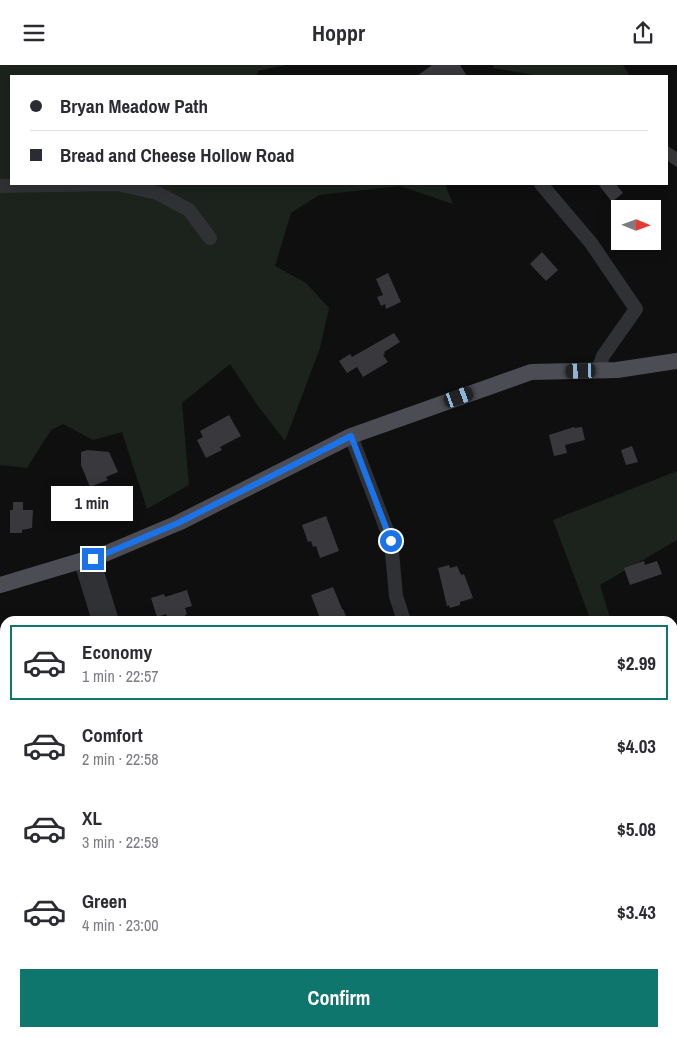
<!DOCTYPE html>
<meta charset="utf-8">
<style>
:root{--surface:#fff;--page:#f2f2f3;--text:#2b2b33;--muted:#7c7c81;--line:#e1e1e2;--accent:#0f766e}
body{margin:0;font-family:"Archivo Narrow",sans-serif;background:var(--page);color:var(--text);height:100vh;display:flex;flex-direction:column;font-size:19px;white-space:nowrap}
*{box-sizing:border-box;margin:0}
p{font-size:16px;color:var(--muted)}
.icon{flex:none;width:28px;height:28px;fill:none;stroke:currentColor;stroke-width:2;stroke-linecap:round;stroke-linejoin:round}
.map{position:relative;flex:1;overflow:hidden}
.panel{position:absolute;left:0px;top:551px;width:678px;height:421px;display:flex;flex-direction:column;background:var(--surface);border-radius:15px 15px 0 0;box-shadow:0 2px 12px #0003}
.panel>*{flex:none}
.banner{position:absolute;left:10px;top:10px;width:658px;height:110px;border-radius:0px;box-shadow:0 2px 12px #0003;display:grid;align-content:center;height:110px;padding:0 20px;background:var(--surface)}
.needle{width:32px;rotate:91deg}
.fabs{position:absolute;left:611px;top:135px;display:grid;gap:10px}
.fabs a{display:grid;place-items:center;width:50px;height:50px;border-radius:0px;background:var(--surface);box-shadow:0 2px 12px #0003;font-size:25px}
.end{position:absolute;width:22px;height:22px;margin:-11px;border:6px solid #1a73e8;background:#fff;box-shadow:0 0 0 2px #fff}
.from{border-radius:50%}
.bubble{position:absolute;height:35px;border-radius:0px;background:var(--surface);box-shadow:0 2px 12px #0003;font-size:16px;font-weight:800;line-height:35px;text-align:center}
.car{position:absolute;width:15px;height:30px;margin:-15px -8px;border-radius:6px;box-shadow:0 0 4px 1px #0007;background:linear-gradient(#222 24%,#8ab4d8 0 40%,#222 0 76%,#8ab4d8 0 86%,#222 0)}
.banner b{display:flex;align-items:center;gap:18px;height:48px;font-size:19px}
.banner b+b{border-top:1px solid var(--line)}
.banner i{width:12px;height:12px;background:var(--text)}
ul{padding:9px 0 0;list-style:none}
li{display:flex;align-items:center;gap:15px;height:75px;margin:0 10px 8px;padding:0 10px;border:2px solid transparent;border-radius:0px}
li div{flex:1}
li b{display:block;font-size:19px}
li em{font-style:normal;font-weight:800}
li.on{border-color:var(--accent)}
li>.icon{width:45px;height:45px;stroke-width:1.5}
.action{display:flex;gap:10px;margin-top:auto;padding:10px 20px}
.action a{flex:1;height:58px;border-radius:0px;background:var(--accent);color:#fff;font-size:20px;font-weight:800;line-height:58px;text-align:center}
header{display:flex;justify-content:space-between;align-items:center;height:65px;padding:0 20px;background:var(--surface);font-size:22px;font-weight:800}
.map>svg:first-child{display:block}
.green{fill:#1b231c}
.building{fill:#39393d}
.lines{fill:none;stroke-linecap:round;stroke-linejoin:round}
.minor{stroke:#303135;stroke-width:14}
.major{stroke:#4c4d54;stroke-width:16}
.route{stroke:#1a73e8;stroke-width:6}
</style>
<header><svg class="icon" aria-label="menu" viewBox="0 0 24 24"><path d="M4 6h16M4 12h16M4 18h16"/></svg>Hoppr<svg class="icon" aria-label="share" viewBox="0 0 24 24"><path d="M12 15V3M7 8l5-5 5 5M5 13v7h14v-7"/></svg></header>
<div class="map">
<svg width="677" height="972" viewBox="0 0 677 972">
<rect width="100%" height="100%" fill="#0f0f10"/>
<g class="green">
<path d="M0 0H286L258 6 257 11H11V119H445L453 139 400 121 319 130 291 148 275 201 306 218 329 243 320 283 285 376 258 341 230 299 182 338 189 420 147 444 122 367 93 375 63 359 51 365 27 403 0 400Z"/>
<path d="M493 0H623L630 11H539L494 3Z"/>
<path d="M677 406V475L600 520 611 556H591L553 455Z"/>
<path d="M677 569V620L673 629V570Z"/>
<path d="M672 692 677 698V740L674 742 673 751Z"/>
<path d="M50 968H224V972H47Z"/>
<path d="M346 968H406L405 972H348Z"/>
<rect x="596" y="968" width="58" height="4"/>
</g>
<g class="building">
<path d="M432 0H460L467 11H417Z"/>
<path d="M666 80 677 87V102L666 95Z"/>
<path d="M598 119H616L623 128 612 137Z"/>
<path d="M542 187 558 205 546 216 530 199Z"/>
<path d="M388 208 401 237 386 244 385 239 381 241 377 232 383 230 376 214Z"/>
<path d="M394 268 400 277 384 287 385 289 383 290 388 297 363 312 357 302 347 308 339 296 350 289 352 292Z"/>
<path d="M229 350 241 371 220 382 222 385 206 393 197 375 203 372 200 366Z"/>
<path d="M574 362 575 363 582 362 585 375 565 380 567 388 554 391 549 370Z"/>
<path d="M632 381 638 397 626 400 621 385Z"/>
<path d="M88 385 109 387 118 407 106 412 108 415 90 422 81 400V387Z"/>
<path d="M13 437H23V445H33L32 463 22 465V468H10V445H13Z"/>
<path d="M326 451 339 486 320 493 316 481 313 482 311 476 308 477 302 460Z"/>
<path d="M644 496 645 500 657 496 662 509 630 520 624 503Z"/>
<path d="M449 500 450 503 457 501 461 510 464 509 473 533 460 537V540L450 543 449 540 447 541 438 503Z"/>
<path d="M333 522 342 544H343L348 556H321L311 530Z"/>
<path d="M187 525 192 541 185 543 187 549 185 550 187 556H169L166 549 157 552 151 533 164 529 165 532Z"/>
</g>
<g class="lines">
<g class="minor">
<path d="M541 119 591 178 636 244 603 291 598 305"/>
<path d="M0 121 117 119 157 128 189 145 210 173"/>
<path d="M351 371 391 476 396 531 404 556"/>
<path d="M93 494 112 556"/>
<path d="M81 497 99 556"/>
</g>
<path class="major" d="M0 520 107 488 178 458 351 371 531 307 617 305 677 296"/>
</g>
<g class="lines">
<path class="route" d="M93 494 178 458 351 371 391 476"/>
</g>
</svg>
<div class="fabs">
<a><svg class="needle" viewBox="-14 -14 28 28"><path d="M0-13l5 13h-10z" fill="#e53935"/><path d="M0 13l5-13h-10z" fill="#7c7c81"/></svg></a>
</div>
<i class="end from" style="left:391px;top:476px"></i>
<i class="end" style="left:93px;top:494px"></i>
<div class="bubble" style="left:51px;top:421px;width:82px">1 min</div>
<i class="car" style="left:581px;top:306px;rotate:268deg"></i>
<i class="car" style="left:459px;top:332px;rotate:70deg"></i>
<div class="banner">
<b><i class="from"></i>Bryan Meadow Path</b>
<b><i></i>Bread and Cheese Hollow Road</b>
</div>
<section class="panel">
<ul>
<li class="on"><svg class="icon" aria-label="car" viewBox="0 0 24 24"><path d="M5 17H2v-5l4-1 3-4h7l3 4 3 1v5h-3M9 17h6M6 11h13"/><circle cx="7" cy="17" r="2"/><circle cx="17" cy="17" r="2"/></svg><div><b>Economy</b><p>1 min · 22:57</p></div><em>$2.99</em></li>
<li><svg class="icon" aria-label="car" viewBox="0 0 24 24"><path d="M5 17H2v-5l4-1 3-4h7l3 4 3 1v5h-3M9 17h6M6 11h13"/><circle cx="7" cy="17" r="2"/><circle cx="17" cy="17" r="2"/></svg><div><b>Comfort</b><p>2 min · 22:58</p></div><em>$4.03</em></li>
<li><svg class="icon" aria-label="car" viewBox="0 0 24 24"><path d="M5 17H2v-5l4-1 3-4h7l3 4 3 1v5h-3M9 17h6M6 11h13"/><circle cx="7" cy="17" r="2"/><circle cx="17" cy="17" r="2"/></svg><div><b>XL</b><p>3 min · 22:59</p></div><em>$5.08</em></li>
<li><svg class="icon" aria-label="car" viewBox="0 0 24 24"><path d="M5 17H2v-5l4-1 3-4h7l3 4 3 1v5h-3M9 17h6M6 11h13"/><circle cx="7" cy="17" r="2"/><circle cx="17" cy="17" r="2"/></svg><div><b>Green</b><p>4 min · 23:00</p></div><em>$3.43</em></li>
</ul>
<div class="action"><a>Confirm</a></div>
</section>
</div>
